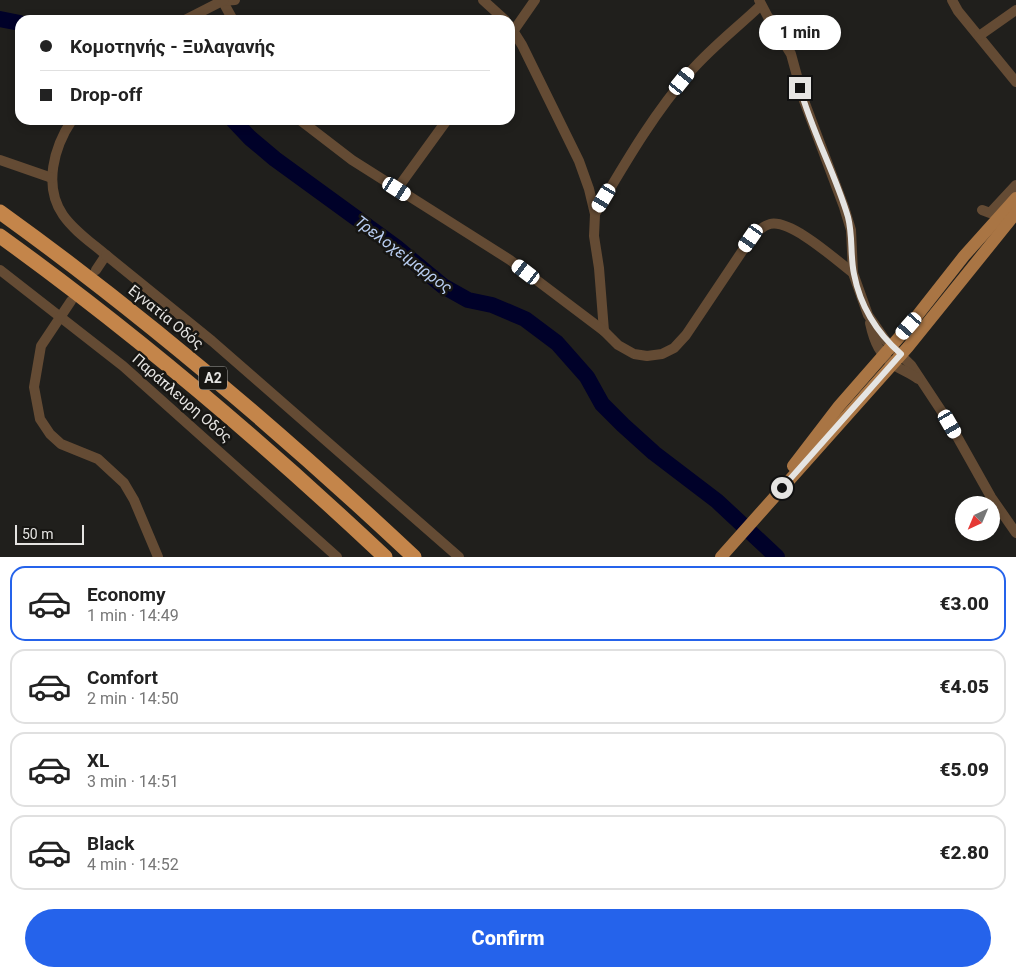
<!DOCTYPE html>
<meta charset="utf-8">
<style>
:root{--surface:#fff;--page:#f2f2f2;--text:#222;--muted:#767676;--line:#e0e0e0;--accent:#2563eb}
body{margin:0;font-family:Roboto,sans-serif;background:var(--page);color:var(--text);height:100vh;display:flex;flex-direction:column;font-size:19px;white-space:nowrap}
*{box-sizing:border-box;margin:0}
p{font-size:16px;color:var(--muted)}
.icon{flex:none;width:28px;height:28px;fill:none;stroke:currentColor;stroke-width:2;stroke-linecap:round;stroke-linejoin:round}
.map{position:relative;height:557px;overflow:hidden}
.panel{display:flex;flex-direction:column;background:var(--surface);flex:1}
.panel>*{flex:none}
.hud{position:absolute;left:15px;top:15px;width:500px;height:110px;border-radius:15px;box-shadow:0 2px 8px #0003;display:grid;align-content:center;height:110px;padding:0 25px;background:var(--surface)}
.needle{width:32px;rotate:224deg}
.buttons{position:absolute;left:955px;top:496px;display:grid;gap:10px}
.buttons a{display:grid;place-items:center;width:45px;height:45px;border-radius:50%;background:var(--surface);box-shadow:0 2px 8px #0003;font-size:25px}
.scale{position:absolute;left:15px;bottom:12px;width:69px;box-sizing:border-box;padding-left:5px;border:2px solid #e5e4e2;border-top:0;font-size:14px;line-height:18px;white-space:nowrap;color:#e5e4e2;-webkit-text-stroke:4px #171613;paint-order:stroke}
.end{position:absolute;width:22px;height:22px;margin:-11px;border:6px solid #e5e4e2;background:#111;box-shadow:0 0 0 2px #111}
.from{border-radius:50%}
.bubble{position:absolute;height:35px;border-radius:18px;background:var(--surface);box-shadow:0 2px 8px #0003;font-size:16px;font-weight:800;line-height:35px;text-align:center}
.car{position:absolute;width:15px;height:30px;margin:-15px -8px;border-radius:6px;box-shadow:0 0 4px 1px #0007;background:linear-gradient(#fff 24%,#345 0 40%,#fff 0 76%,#345 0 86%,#fff 0)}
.hud b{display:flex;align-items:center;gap:18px;height:48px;font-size:19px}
.hud b+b{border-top:1px solid var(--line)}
.hud i{width:12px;height:12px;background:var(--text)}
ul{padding:9px 0 0;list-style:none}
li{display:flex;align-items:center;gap:15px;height:75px;margin:0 10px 8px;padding:0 15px;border:2px solid var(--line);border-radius:15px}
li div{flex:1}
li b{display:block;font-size:19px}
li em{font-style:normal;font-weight:800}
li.on{border-color:var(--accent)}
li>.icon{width:45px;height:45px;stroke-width:1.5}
.cta{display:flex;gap:10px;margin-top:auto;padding:10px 25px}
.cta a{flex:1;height:58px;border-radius:30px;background:var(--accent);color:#fff;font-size:20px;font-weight:800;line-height:58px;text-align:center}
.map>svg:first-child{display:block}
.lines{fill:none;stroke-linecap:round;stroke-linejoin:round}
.river{stroke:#000129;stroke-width:16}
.minor{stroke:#644b34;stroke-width:10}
.major{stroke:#a97544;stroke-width:12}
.highway{stroke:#c4854a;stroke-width:15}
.route{stroke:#e5e4e2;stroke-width:6}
.labels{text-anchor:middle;stroke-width:5;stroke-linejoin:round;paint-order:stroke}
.shield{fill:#171613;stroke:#a7a6a4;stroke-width:1}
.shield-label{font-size:14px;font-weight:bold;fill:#e5e4e2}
.street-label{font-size:15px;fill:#e5e4e2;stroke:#171613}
.water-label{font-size:16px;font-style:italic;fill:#b9cef2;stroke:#171613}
</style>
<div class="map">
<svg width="1016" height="557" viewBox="0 0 1016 557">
<rect width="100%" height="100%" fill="#201f1c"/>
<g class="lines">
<g class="river">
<path d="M0 19 20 23"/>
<path d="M233 120 250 138 275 159 396 247 443 286 468 300 492 305 525 319 557 343 587 377 602 404 623 425 654 453 717 501 777 557"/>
</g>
<g class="minor">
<path d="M222 0 233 20"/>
<path d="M483 0 505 20"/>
<path d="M759 0 768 17 791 54 803 98 844 207 851 230 853 273 868 315 886 341 911 365 950 424 991 497 1016 533"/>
<path d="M952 0 958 11 1016 82"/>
<path d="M222 1 235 0"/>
<path d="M185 20 224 0"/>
<path d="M510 26 522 45 579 161 589 189 595 214 594 236 599 268 604 331"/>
<path d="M510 36 535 0"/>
<path d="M979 36 1016 10"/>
<path d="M72 120C54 147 43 186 63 215 74 231 92 243 106 255L96 270"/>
<path d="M300 120 352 160 510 260 604 331 618 345 634 354 647 356 662 354 674 348 686 335 751 238C756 233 762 226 770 224 791 219 836 260 853 273"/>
<path d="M0 160 52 178"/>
<path d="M397 189 447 120"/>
<path d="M982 210 990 213 1016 185"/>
<path d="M595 214C624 165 653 114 691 71 712 47 738 27 761 5"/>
<path d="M106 255 212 341 459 557"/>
<path d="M0 270 123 366 337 557"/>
<path d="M71 301 41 346 34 387 40 419 50 434 61 444 98 459 124 483 134 500 158 557"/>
<path d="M870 323C874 342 880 356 897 367 904 371 912 374 918 379"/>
</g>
<g class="major">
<path d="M793 466 839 406 909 326 964 256 1016 198"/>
<path d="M721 557 908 347 1016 213"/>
</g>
<g class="highway">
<path d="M0 212C146 317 283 434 414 557"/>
<path d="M0 236C136 334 264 443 385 557"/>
</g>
</g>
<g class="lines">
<path class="route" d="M782 488 901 354C877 333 860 305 854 274 850 255 853 236 848 217 835 173 812 132 800 88"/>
</g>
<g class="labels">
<rect class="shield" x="199" y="366.5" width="28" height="23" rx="4"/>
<g class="shield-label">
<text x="213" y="383">Α2</text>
</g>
<g class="street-label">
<text transform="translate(166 317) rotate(39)" y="5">Εγνατία Οδός</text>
<text transform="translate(182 398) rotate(41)" y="5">Παράπλευρη Οδός</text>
</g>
<g class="water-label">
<text transform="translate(404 254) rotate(37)" y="6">Τρελοχείμαρρος</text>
</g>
</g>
</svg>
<div class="buttons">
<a><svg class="needle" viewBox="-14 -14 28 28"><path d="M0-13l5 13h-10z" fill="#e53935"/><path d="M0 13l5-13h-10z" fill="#767676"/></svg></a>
</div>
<div class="scale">50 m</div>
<i class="end from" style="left:782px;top:488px"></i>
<i class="end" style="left:800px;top:88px"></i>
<div class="bubble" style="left:759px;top:15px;width:82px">1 min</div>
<i class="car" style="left:682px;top:81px;rotate:39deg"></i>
<i class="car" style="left:397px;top:189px;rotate:122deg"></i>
<i class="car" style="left:604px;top:198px;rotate:211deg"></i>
<i class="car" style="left:751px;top:238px;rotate:215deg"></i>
<i class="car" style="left:526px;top:272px;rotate:307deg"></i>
<i class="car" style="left:909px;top:326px;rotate:221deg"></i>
<i class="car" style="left:950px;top:424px;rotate:150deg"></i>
<div class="hud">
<b><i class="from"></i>Κομοτηνής - Ξυλαγανής</b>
<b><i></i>Drop-off</b>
</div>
</div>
<section class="panel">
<ul>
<li class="on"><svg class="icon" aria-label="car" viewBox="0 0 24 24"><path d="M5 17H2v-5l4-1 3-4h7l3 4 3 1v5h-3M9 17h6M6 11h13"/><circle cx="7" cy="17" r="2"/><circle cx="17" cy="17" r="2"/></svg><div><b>Economy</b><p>1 min · 14:49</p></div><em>€3.00</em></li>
<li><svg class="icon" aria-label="car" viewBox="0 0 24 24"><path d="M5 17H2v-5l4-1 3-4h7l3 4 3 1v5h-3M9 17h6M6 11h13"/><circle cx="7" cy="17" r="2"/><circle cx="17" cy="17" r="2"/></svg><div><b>Comfort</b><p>2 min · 14:50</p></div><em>€4.05</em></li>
<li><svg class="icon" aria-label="car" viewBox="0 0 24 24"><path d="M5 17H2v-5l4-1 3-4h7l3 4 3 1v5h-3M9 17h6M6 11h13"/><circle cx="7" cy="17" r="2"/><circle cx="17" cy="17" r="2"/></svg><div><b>XL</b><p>3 min · 14:51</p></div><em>€5.09</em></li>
<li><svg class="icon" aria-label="car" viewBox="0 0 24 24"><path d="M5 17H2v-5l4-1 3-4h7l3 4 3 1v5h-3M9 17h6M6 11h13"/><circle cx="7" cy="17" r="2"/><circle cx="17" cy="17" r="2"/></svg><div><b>Black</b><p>4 min · 14:52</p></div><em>€2.80</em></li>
</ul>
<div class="cta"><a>Confirm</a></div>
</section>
